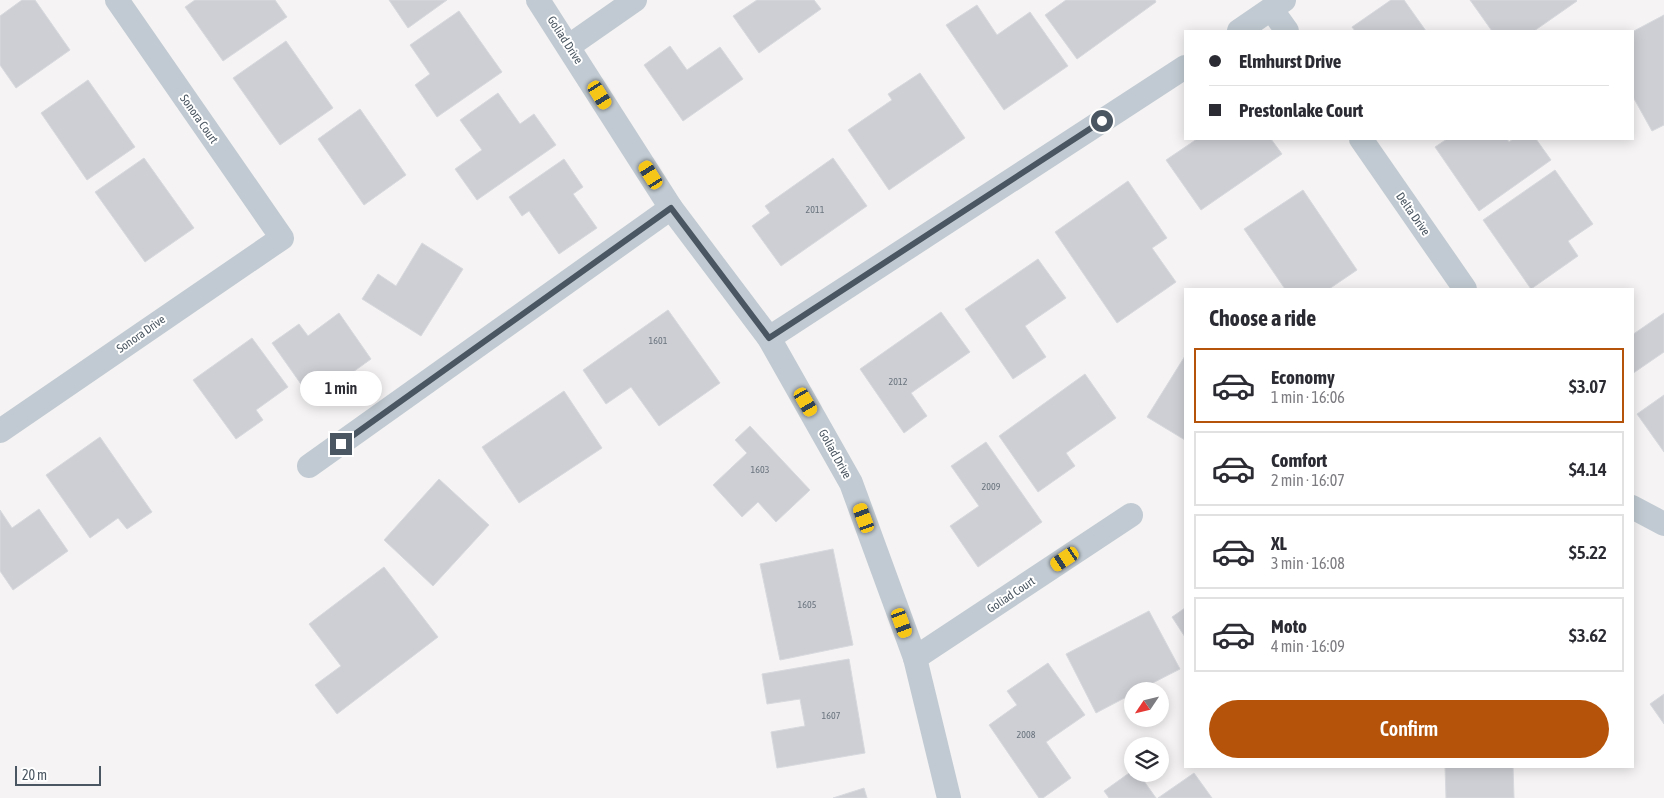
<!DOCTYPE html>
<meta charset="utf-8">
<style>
:root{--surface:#fff;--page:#f7f7f7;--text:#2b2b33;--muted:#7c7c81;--line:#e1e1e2;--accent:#b45309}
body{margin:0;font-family:"Asap Condensed",sans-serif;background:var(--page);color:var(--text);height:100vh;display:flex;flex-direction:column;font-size:19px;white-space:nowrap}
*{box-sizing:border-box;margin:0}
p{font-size:16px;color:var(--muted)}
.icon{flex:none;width:28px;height:28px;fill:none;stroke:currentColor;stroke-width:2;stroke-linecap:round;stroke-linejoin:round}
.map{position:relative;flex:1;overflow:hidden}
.side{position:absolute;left:1184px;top:288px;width:450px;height:480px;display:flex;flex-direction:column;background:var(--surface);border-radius:0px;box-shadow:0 2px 12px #0003}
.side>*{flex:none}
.top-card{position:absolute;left:1184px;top:30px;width:450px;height:110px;border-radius:0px;box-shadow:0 2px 12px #0003;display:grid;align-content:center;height:110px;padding:0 25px;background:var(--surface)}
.needle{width:32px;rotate:235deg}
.controls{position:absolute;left:1124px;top:682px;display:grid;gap:10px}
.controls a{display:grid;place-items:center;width:45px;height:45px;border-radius:50%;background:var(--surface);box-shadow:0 2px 12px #0003;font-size:25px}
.scale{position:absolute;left:15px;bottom:12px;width:86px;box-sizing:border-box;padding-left:5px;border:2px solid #4a5661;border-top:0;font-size:14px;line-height:18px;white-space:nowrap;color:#4a5661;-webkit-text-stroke:4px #fff;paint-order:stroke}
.end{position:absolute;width:22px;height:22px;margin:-11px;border:6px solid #4a5661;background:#fff;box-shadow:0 0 0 2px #fff}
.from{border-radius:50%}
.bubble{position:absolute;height:35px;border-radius:18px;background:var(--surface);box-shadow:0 2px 12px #0003;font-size:16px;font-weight:600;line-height:35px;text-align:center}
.car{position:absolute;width:15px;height:30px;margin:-15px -8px;border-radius:6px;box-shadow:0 0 4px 1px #0007;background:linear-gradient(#f5c518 24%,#345 0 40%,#f5c518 0 76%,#345 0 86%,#f5c518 0)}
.top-card b{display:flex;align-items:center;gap:18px;height:48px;font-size:19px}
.top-card b+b{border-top:1px solid var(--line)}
.top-card i{width:12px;height:12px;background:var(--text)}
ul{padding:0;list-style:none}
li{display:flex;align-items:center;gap:15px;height:75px;margin:0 10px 8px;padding:0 15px;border:2px solid var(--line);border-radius:0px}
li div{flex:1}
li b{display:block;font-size:19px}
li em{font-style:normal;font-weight:600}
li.active{border-color:var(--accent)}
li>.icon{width:45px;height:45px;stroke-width:1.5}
h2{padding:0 25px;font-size:22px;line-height:60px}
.primary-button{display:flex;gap:10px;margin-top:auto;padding:10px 25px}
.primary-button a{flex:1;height:58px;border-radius:30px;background:var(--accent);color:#fff;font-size:20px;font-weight:600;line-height:58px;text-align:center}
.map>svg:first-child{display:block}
.building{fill:#cdcfd5;stroke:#d7d9de}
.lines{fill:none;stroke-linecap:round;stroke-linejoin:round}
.minor{stroke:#c1cad2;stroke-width:24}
.route{stroke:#4a5661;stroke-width:6}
.labels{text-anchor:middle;stroke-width:4;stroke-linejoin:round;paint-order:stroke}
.number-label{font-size:10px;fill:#6b747e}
.street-label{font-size:12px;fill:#4a5661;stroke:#fff}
</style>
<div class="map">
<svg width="1664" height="798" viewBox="0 0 1664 798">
<rect width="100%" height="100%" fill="#f5f3f3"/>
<g class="building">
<path d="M22 0H35L70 50 16 88 0 65V16Z"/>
<path d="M195 0H275L287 17 223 61 185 7Z"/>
<path d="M389 0H447L408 28Z"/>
<path d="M757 0H814L821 9 759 53 733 16Z"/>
<path d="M1066 0H1155L1156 2 1077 59 1045 15Z"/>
<path d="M1391 0H1404L1426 31H1355L1352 27Z"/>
<path d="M1470 0H1576L1577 1 1534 31H1492Z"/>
<path d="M977 5 997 35 1030 12 1068 66 1004 110 946 25Z"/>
<path d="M459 11 502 72 437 117 415 85 430 74 410 45Z"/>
<path d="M1664 15V125L1652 131 1632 95V32Z"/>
<path d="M286 41 333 108 280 145 233 78Z"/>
<path d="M670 46 687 70 720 47 743 79 683 121 644 65Z"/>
<path d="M920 73 965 138 889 190 848 130 892 100 888 94Z"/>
<path d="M88 80 135 147 87 180 41 113Z"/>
<path d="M498 93 520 124 534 114 556 145 477 200 455 169 482 150 460 120Z"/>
<path d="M360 109 406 175 364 205 318 139Z"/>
<path d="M1197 139H1271L1282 154 1201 210 1166 160Z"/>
<path d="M1447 139H1507L1509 142 1513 139H1536L1551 160 1479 211 1435 147Z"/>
<path d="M144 158 194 228 145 262 95 192Z"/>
<path d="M833 158 867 206 781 266 752 226 770 213 765 206Z"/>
<path d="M564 159 583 187 573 194 597 228 559 254 529 211 522 216 509 197Z"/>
<path d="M1555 170 1593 224 1568 241 1578 256 1531 289 1483 220Z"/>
<path d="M1128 181 1167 238 1152 248 1176 282 1117 323 1055 232Z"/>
<path d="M1303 190 1357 270 1329 289H1285L1244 229Z"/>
<path d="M422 243 463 269 421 336 362 299 378 274 396 286Z"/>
<path d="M1038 259 1066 298 1025 326 1046 357 1013 379 965 309Z"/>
<path d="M668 310 720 383 659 426 631 387 606 404 583 370Z"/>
<path d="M941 312 970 352 911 393 927 416 904 433 860 369Z"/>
<path d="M339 313 371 359 335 385 330 378 308 394 272 343 299 324 308 336Z"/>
<path d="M1664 313V352L1632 374V335Z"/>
<path d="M252 338 288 387 256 410 263 420 236 439 193 380Z"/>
<path d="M1185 356V440L1147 417Z"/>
<path d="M1085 374 1116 418 1066 453 1075 466 1038 492 999 436Z"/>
<path d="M564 391 602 448 519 503 482 447Z"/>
<path d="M1664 395V452L1637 414Z"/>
<path d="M750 426 810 490 776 522 758 502 742 517 713 485 747 453 735 440Z"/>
<path d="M100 437 152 512 127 529 118 518 90 538 46 475Z"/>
<path d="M986 442 1042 522 978 567 950 526 979 506 951 466Z"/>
<path d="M439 479 489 525 433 586 384 540Z"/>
<path d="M39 509 68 551 13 590 0 571V510L12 528Z"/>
<path d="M833 549 853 645 780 660 760 564Z"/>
<path d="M384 567 438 637 337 714 315 685 341 666 309 624Z"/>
<path d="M1185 608V637L1172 617Z"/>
<path d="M1149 611 1180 669 1137 691H1132V694L1096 713 1066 654Z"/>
<path d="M849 659 865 753 777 768 771 732 805 726 800 699 767 704 762 674Z"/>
<path d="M1048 663 1085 715 1046 742 1071 778 1043 798H1039L989 725 1017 705 1007 691Z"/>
<path d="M1664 694V724L1650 704Z"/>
<path d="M1445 766H1513L1514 798H1446Z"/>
<path d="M1132 771V774H1139L1156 798H1109L1104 791Z"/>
<path d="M1194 773 1212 798H1158Z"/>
<path d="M864 788 867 798H833Z"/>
</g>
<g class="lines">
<g class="minor">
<path d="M538 0 671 208 769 338 851 483 915 658 949 798"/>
<path d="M1272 10 1287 31"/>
<path d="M1239 31 1284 0"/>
<path d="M569 46 635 0"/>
<path d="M1361 139 1465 289"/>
<path d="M769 338 1185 67"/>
<path d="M0 431 282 238 117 0"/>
<path d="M309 466 671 208"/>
<path d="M1632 507 1664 524"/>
<path d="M915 658 1131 515"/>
</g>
</g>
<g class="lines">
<path class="route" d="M341 444 671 208 769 338 1102 121"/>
</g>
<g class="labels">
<g class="number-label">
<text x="815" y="213">2011</text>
<text x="658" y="344">1601</text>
<text x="898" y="385">2012</text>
<text x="760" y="473">1603</text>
<text x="991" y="490">2009</text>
<text x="807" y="608">1605</text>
<text x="831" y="719">1607</text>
<text x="1026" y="738">2008</text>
</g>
<g class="street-label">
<text transform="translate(565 40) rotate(57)" y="4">Goliad Drive</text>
<text transform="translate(199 119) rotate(55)" y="4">Sonora Court</text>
<text transform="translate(1413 214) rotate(55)" y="4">Delta Drive</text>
<text transform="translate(141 334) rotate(-35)" y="4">Sonora Drive</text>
<text transform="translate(835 454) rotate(61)" y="4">Goliad Drive</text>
<text transform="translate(1011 595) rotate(-34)" y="4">Goliad Court</text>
</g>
</g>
</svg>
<div class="controls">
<a><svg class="needle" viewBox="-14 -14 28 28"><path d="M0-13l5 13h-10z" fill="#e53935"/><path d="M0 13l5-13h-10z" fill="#7c7c81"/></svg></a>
<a><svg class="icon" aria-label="layers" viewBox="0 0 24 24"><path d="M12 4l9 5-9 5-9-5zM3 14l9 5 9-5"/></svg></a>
</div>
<div class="scale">20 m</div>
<i class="end from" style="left:1102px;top:121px"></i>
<i class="end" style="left:341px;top:444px"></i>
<div class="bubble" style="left:300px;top:371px;width:82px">1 min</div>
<i class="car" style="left:600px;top:95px;rotate:148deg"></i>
<i class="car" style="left:651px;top:175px;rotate:328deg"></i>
<i class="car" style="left:806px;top:402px;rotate:150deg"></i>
<i class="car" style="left:864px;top:518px;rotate:340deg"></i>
<i class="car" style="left:1065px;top:559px;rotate:236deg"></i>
<i class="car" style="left:902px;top:623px;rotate:160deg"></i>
<div class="top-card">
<b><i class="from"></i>Elmhurst Drive</b>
<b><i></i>Prestonlake Court</b>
</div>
<section class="side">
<h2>Choose a ride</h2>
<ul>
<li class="active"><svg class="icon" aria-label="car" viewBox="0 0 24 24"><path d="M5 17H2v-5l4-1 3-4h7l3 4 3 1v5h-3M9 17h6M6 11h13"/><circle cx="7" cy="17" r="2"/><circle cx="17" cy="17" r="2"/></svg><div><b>Economy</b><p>1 min · 16:06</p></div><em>$3.07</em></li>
<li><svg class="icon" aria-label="car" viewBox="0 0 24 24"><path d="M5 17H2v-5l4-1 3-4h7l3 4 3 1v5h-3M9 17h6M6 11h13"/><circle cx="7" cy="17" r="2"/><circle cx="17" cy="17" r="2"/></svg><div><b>Comfort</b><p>2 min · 16:07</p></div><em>$4.14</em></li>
<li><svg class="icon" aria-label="car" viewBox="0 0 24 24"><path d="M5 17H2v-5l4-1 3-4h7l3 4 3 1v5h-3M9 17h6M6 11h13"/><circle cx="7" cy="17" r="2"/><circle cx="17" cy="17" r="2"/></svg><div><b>XL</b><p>3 min · 16:08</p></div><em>$5.22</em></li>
<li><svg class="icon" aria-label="car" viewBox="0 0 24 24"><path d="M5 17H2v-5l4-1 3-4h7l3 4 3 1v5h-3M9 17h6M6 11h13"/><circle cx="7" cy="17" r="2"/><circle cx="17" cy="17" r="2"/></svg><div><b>Moto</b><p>4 min · 16:09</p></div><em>$3.62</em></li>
</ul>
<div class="primary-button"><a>Confirm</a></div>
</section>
</div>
